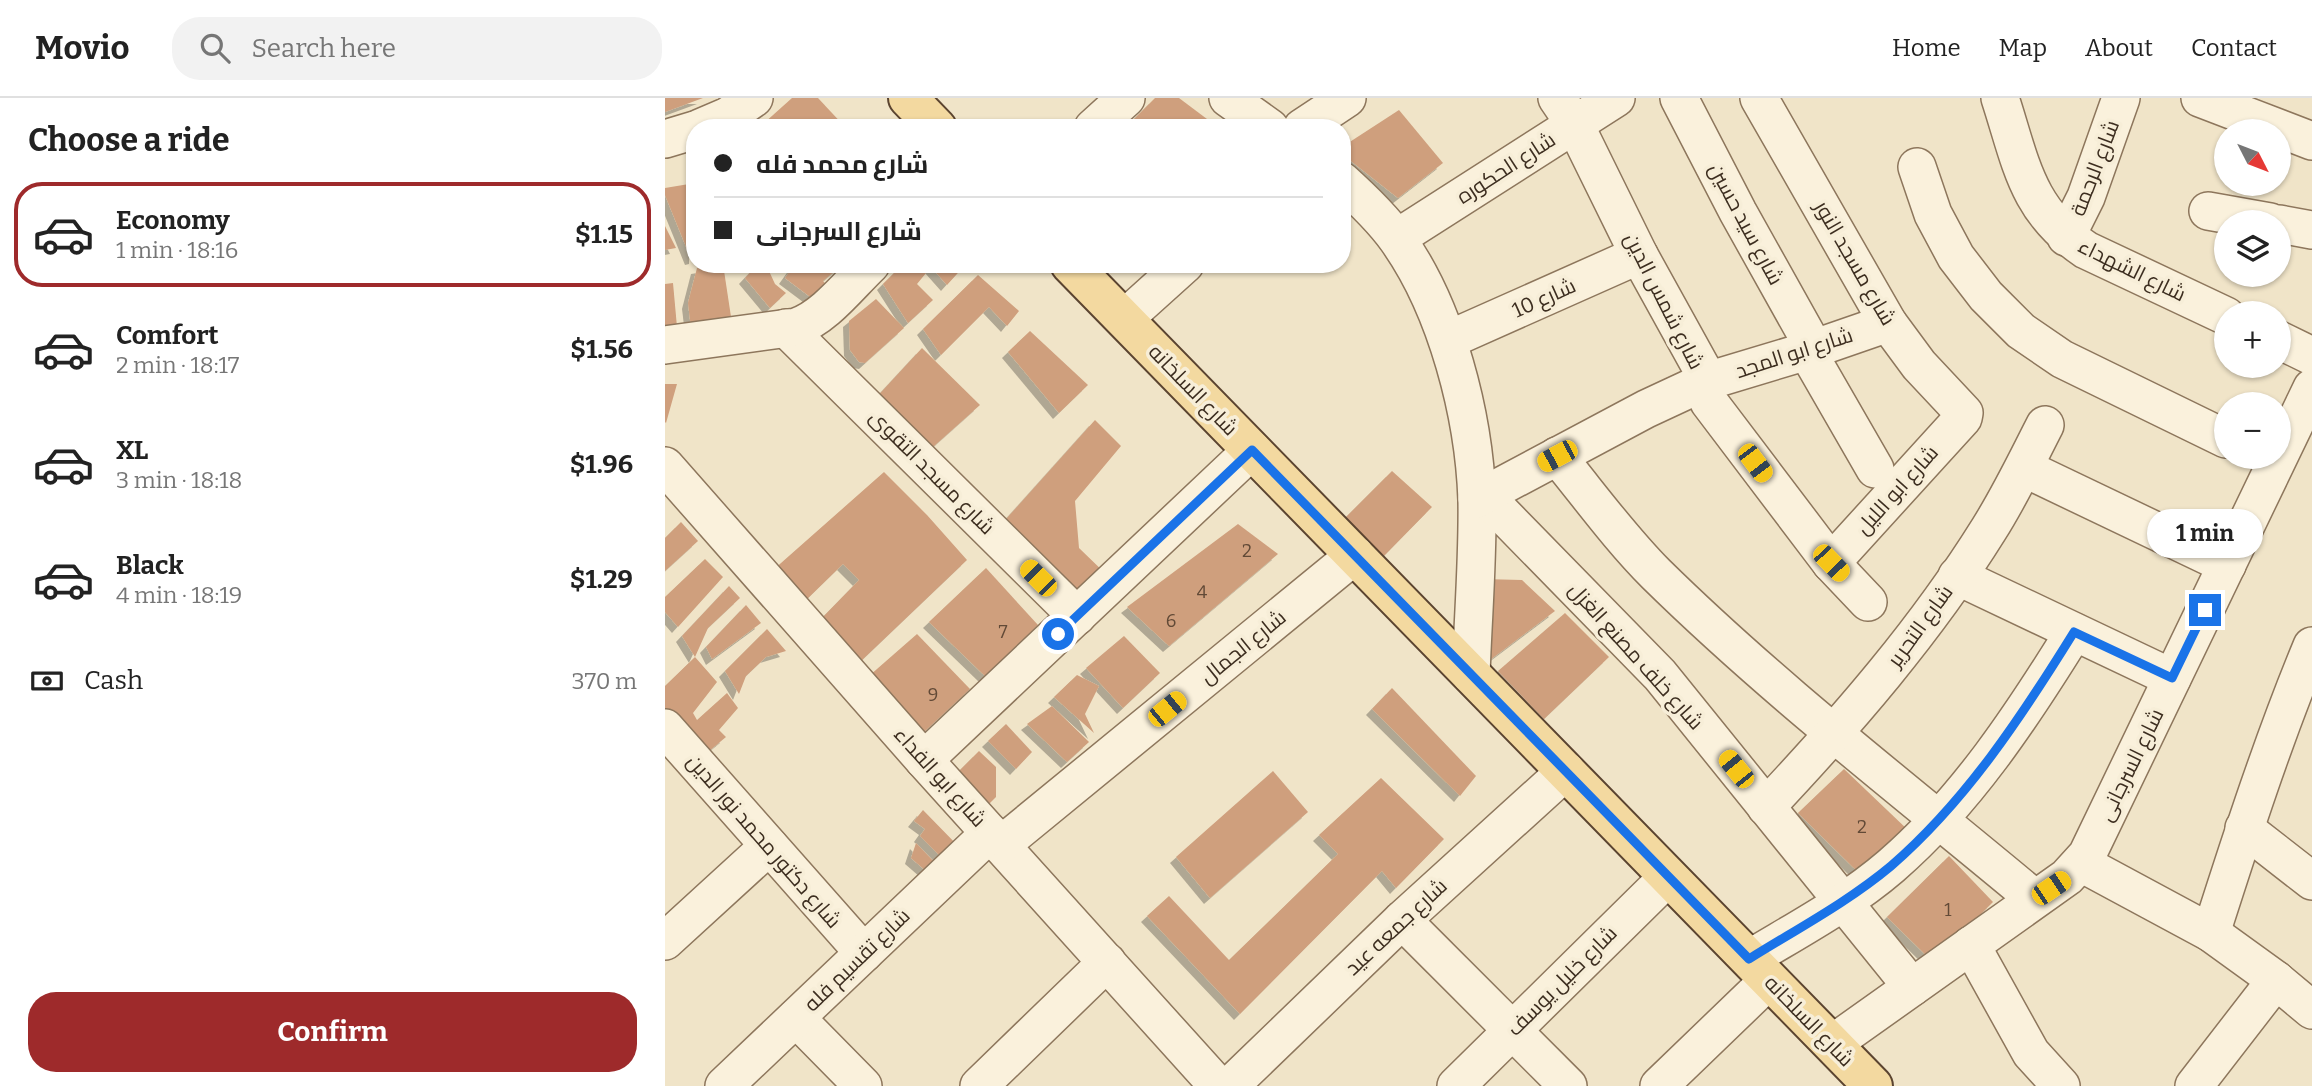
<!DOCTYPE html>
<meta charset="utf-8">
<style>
:root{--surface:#fff;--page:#f2f2f2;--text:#222;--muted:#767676;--line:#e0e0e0;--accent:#9e2a2b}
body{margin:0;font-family:Bitter,Cairo,serif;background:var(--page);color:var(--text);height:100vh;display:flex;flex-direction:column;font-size:26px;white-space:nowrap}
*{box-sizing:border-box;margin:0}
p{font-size:23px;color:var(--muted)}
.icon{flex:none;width:38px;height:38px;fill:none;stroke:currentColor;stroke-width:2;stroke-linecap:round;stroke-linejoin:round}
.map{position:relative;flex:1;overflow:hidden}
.panel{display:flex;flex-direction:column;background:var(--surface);width:665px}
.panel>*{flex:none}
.hud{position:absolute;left:21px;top:21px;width:665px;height:154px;border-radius:28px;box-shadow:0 2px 5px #0004;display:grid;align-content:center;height:154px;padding:0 28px;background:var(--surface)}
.needle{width:46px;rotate:132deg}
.controls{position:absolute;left:1549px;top:21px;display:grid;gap:14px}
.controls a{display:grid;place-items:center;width:77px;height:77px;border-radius:50%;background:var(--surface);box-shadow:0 2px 5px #0004;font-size:35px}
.end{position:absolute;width:32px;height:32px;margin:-16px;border:9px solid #1a73e8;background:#fff;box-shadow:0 0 0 4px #fff}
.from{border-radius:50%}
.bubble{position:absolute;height:49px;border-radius:24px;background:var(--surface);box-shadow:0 2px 5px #0004;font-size:23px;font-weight:700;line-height:49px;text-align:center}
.car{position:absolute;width:21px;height:42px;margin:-21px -10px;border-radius:9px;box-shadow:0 0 5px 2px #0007;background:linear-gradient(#f5c518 24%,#345 0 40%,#f5c518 0 76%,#345 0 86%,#f5c518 0)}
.hud b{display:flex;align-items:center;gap:24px;height:66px;font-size:26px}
.hud b+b{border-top:2px solid var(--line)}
.hud i{width:18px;height:18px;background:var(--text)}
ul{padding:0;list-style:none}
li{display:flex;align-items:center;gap:21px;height:105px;margin:0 14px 10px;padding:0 14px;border:4px solid transparent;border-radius:28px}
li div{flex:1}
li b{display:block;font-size:26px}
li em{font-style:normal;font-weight:700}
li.on{border-color:var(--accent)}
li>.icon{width:63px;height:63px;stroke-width:1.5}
h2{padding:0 28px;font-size:32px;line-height:84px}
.pay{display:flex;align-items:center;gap:18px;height:77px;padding:0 28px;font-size:26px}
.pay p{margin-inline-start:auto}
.button{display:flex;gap:14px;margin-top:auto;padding:14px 28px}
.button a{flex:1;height:80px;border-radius:28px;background:var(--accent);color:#fff;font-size:28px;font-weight:700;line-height:80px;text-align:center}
header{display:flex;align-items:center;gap:42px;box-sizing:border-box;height:98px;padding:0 35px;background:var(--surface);border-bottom:2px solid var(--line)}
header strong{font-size:33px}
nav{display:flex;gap:38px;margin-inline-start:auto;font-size:24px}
.search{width:490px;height:63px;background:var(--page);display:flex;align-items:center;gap:18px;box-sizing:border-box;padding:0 24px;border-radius:28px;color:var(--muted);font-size:26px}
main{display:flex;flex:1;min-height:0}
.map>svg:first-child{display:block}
.building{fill:#cf9f7d;filter:url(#shadow)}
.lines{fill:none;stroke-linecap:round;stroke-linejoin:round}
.minor-casing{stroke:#8d765c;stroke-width:40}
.major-casing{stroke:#5b4430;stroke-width:42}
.minor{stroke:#faf1dc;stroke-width:37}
.major{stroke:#f3d9a0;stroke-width:38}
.route{stroke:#1a73e8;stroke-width:9}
.labels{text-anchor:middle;stroke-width:7;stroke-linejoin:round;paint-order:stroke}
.number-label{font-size:18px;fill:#624a37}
.street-label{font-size:21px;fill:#3d2e20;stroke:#f7eed8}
</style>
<header>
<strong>Movio</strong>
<div class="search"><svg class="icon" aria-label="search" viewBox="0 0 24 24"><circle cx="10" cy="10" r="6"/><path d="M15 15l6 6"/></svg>Search here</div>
<nav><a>Home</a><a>Map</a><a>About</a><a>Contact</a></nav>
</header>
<main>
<section class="panel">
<h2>Choose a ride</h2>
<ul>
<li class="on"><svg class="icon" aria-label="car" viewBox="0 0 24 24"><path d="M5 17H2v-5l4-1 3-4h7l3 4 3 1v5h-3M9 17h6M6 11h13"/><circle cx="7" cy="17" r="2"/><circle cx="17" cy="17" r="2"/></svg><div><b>Economy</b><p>1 min · 18:16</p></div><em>$1.15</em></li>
<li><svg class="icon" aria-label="car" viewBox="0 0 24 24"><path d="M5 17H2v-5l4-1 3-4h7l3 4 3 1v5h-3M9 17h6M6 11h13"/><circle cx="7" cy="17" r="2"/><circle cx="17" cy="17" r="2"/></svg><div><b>Comfort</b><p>2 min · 18:17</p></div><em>$1.56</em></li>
<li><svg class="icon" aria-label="car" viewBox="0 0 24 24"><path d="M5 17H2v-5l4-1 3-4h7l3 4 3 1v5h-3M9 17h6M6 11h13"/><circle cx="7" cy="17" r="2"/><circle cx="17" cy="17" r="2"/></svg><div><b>XL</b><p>3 min · 18:18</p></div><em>$1.96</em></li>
<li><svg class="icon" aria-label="car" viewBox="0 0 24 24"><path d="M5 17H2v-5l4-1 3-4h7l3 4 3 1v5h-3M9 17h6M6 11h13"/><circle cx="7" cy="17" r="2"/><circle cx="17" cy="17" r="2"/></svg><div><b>Black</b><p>4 min · 18:19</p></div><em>$1.29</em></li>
</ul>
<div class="pay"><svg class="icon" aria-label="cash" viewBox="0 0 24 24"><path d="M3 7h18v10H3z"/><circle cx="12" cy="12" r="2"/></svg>Cash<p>370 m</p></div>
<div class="button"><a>Confirm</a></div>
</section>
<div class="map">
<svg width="1647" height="988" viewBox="0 0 1647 988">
<defs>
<filter id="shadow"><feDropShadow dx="-6" dy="6" stdDeviation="0" flood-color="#0004"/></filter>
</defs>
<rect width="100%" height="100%" fill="#f0e4c8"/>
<g class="building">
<path d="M0 0H38L0 14Z"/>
<path d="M127 0H153L181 30H102L98 26Z"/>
<path d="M490 0H514L554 30H460Z"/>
<path d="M734 12 778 65 733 100 677 56V49Z"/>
<path d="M30 85V160L26 161 0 97V90Z"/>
<path d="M0 128 11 150 0 152Z"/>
<path d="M56 166H58L68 232 27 238 23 205 32 170Z"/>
<path d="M93 166H113L104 173 110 186 121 195 105 210 80 180Z"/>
<path d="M130 166H178L158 183 167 193 156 207 120 180Z"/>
<path d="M238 166H301L282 187 266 169 252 186 268 202 243 225 218 186Z"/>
<path d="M313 177 354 213 342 228 324 209 276 257 258 231Z"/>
<path d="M8 185 13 240 0 244V186Z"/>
<path d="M211 201 239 230 200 265 194 264 185 252 184 223Z"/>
<path d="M365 233 423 287 394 315 343 254Z"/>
<path d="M257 250 315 307 259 357 207 304Z"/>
<path d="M0 286H12L1 325 0 324Z"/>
<path d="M430 322 456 348 410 403 414 450 444 479 412 508 333 430Z"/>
<path d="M727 373 767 409 718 459 677 423Z"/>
<path d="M219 374 262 417 302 462 195 564 156 521 194 482 178 466 138 505 107 473Z"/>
<path d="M16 424 33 443 0 473V440Z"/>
<path d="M573 426 613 456 504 548 462 509Z"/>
<path d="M40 461 58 479 13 529 0 514V499Z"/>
<path d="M321 470 373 527 320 578 264 524Z"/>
<path d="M817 481 857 482 890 513 813 571Z"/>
<path d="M64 488 75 500 43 530 30 559 17 538Z"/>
<path d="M81 507 96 525 47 561 41 549Z"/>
<path d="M900 515 944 559 879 621 833 573Z"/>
<path d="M102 531 121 553 101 559 81 578 74 596 60 573Z"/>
<path d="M252 536 305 591 259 634 204 578Z"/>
<path d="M459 538 495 575 458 610 421 570Z"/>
<path d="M30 559 52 584 28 615 32 622 62 595 73 610 54 632 61 639 38 658 0 616V588Z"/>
<path d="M412 577 434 588 420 616 429 635 389 599Z"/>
<path d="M727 590 811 678 795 698 707 611Z"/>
<path d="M387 608 424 644 402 664 362 626Z"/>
<path d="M341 626 367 654 351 671 323 643Z"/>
<path d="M314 653 331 669V699L318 712 287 680Z"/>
<path d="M1179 671 1244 733 1199 780 1133 715Z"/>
<path d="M608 673 643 714 545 800 511 759Z"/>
<path d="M716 680 779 741 731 790 717 773 575 916 482 818 504 798 564 862 673 756 654 737Z"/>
<path d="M258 712 297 752 282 765 255 738 260 731 249 723Z"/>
<path d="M251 745 275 770 268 779 246 760Z"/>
<path d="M1284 758 1328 804 1268 864 1222 819Z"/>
</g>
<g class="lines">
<g class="minor-casing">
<g id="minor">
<path d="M563 0 605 30"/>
<path d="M892 0 909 25 974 157 1037 271 1040 294 1044 304 1166 465 1203 504"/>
<path d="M1014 0 1073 114 1149 250"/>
<path d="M1094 0 1223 225 1254 267 1299 315 1298 320 1166 465"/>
<path d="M1335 0C1356 64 1361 112 1421 152L1561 218"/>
<path d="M1535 0 1647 43"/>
<path d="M35 30 63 18 89 0"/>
<path d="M428 30 461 0"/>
<path d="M637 30 682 0"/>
<path d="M0 41 30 32"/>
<path d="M1252 69 1268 116 1291 159 1321 198 1356 233 1397 261 1561 341"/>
<path d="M677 83C697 101 717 120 732 141 782 211 809 317 812 402 813 460 808 519 806 577"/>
<path d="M1543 113 1605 124"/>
<path d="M1614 126 1647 132"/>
<path d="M1401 139 1421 99 1456 0"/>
<path d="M732 140 951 0"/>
<path d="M459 221 520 166"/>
<path d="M121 230 412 518"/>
<path d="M783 242 974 157"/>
<path d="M1614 242 1647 258"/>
<path d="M0 247 131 229C159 220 184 187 206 166"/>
<path d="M1142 253 1210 371"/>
<path d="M892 358C924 397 955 440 991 476 1110 593 1242 694 1370 801"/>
<path d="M0 368 259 662 553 988"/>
<path d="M1359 370 1562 467"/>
<path d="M819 397 995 577 1247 889"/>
<path d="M812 401 981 311 1039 284 1142 253 1223 225"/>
<path d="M1292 478 1507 580"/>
<path d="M0 630 199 855"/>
<path d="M259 662 587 352"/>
<path d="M1101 709C1183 622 1261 532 1324 431 1345 398 1362 362 1380 327"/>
<path d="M1579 730 1647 783"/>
<path d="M336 747 690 457"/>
<path d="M1416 765 1546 835 1611 882 1647 912"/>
<path d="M737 822 903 988"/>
<path d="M1546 835C1577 738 1608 642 1647 548"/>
<path d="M0 843 104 748"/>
<path d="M1306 847 1366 955 1396 988"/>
<path d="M1084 861C1132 832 1183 805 1226 768 1301 703 1357 618 1409 534"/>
<path d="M131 920 198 988"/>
<path d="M1167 946 1402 779 1422 757 1647 290"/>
<path d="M59 988 325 735"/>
<path d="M314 988 442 864"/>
<path d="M565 988 737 822 901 673"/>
<path d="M791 988 1003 779"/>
<path d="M994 988 1104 882"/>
<path d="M1529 988 1611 882"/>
</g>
</g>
<g class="major-casing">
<g id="major">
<path d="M243 0 272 30"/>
<path d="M405 166 1208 988"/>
</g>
</g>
<use href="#minor" class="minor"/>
<use href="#major" class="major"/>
</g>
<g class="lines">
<path class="route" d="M393 536 587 352 1084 861C1132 831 1183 804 1226 768 1301 703 1357 618 1409 534L1507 580 1540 512"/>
</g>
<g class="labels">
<g class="number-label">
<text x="582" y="459">2</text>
<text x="537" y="500">4</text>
<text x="506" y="529">6</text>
<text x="338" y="540">7</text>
<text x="268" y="603">9</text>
<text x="1197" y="735">2</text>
<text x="1283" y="818">1</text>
</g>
<g class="street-label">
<text transform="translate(841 70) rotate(-33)" y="7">شارع الحكوره</text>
<text transform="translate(1430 70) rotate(-69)" y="7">شارع الرحمة</text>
<text transform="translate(1081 126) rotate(62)" y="7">شارع سيد حسين</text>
<text transform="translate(1190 165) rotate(60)" y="7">شارع مسجد النور</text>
<text transform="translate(1467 172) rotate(26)" y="7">شارع الشهداء</text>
<text transform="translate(879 200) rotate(-24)" y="7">شارع 10</text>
<text transform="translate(999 203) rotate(63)" y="7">شارع شمس الدين</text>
<text transform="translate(1129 255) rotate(-18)" y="7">شارع ابو المجد</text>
<text transform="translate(528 292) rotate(46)" y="7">شارع السلخانه</text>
<text transform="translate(267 374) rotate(45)" y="7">شارع مسجد التقوى</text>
<text transform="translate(1232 392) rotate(-48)" y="7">شارع ابو الليل</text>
<text transform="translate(1255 528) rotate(-54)" y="7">شارع التحرير</text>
<text transform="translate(578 549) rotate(-39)" y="7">شارع الجمال</text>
<text transform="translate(971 558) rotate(48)" y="7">شارع خلف مصنع الغزل</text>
<text transform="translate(1466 667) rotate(-64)" y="7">شارع السرجانى</text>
<text transform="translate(275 679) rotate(48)" y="7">شارع ابو الفداء</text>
<text transform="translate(99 743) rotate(49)" y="7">شارع دكتور محمد نور الدين</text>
<text transform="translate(731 829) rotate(-43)" y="7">شارع جمعه عيد</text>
<text transform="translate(192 862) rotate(-44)" y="7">شارع تقسيم فله</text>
<text transform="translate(897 883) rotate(-45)" y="7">شارع خليل يوسف</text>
<text transform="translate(1144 923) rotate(46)" y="7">شارع السلخانه</text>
</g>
</g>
</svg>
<div class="controls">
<a><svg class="needle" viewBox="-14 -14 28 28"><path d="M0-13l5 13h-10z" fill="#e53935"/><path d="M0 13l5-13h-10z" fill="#767676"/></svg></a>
<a><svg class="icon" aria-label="layers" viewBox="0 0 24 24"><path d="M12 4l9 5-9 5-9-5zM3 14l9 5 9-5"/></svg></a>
<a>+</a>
<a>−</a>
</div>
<i class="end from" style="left:393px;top:536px"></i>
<i class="end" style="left:1540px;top:512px"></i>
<div class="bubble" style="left:1482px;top:411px;width:116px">1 min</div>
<i class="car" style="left:892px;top:358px;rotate:242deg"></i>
<i class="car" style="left:1090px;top:365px;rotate:143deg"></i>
<i class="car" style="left:1166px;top:465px;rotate:136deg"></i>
<i class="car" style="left:373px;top:480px;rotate:315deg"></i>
<i class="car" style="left:502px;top:611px;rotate:51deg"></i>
<i class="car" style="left:1071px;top:671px;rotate:321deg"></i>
<i class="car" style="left:1386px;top:790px;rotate:56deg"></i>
<div class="hud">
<b><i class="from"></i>شارع محمد فله</b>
<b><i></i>شارع السرجانى</b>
</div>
</div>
</main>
